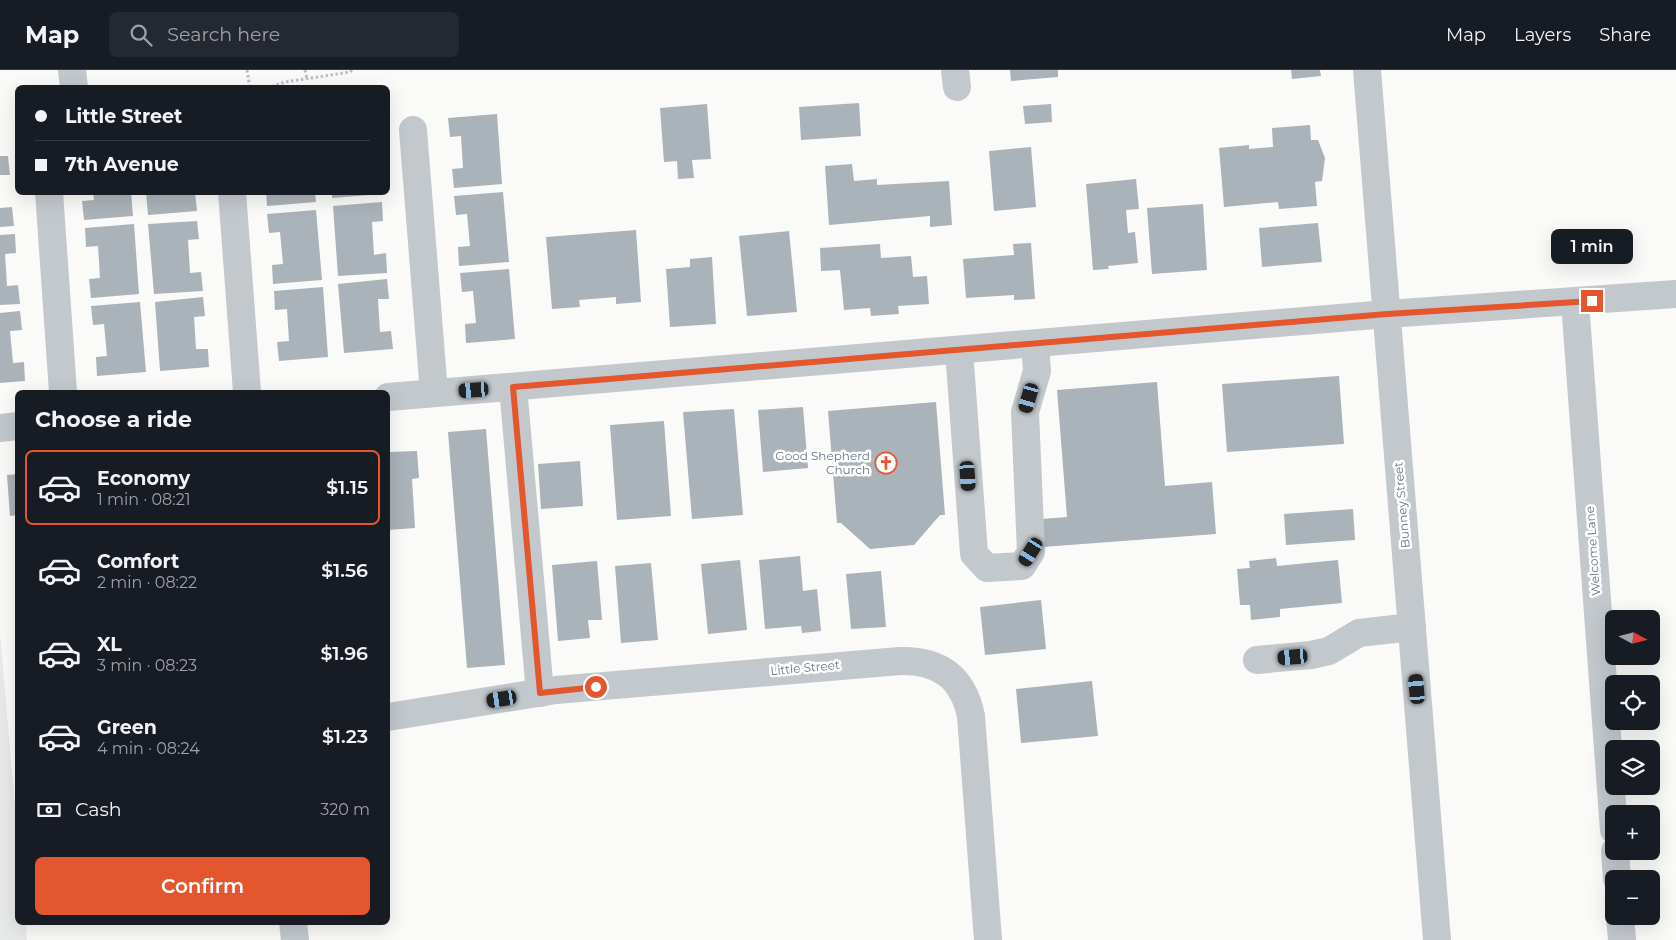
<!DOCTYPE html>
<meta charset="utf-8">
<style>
:root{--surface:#171b24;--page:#242831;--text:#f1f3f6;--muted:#9ea1a6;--line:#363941;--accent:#e4572e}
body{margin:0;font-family:Montserrat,sans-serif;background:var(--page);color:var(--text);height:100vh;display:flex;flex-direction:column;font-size:19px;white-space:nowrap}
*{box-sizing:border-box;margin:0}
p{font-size:16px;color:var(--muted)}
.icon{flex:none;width:28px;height:28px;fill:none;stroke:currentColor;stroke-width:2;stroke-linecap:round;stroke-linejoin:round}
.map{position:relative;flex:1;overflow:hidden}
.sheet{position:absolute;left:15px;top:320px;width:375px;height:535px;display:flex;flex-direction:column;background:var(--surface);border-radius:8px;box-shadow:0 5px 20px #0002}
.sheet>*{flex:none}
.guide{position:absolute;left:15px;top:15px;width:375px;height:110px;border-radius:8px;box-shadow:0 5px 20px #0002;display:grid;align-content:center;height:110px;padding:0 20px;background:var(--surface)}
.needle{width:32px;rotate:97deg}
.fabs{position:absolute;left:1605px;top:540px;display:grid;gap:10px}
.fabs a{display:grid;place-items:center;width:55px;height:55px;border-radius:8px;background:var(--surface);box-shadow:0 5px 20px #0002;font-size:25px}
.end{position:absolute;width:22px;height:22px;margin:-11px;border:6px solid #e4572e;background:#fff;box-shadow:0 0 0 2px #fff}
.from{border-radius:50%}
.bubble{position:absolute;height:35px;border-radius:8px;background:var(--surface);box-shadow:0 5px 20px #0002;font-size:16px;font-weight:600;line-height:35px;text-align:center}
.car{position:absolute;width:15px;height:30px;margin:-15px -8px;border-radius:6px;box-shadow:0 0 4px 1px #0007;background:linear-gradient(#222 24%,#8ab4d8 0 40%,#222 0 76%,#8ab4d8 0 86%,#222 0)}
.guide b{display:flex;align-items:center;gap:18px;height:48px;font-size:19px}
.guide b+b{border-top:1px solid var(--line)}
.guide i{width:12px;height:12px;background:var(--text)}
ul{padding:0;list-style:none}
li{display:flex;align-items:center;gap:15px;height:75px;margin:0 10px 8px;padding:0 10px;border:2px solid transparent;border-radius:8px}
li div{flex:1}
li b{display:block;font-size:19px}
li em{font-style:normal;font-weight:600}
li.current{border-color:var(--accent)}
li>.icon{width:45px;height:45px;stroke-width:1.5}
h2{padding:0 20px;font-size:22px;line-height:60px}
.pay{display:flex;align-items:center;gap:12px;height:55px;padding:0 20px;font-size:19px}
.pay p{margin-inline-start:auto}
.primary-button{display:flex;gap:10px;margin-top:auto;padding:10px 20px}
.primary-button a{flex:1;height:58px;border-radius:8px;background:var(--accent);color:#fff;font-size:20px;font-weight:600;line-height:58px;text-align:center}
header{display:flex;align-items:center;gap:30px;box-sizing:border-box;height:70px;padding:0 25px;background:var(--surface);border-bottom:1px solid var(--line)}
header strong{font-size:24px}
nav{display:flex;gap:28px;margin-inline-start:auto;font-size:18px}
.search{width:350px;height:45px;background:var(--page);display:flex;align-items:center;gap:12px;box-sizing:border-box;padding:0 18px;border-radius:8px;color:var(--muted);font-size:19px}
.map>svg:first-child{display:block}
.built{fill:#e8e9e9}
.building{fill:#aab3b9}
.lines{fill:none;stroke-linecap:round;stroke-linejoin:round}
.path{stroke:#bbbfc2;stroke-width:3;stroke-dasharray:2.5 2.5;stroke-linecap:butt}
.minor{stroke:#c3c8cc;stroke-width:28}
.route{stroke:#e4572e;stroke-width:6}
.labels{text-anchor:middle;stroke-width:5;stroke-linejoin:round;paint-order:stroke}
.poi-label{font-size:12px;fill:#657683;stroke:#fff;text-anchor:end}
.street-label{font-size:12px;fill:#657683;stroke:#fff}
</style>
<header>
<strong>Map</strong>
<div class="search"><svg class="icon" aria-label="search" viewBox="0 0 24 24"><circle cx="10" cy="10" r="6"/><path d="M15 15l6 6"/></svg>Search here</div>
<nav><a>Map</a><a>Layers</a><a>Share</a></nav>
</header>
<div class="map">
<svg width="1676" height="870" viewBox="0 0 1676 870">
<rect width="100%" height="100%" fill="#fafaf8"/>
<path class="built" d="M0 562 17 760 18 852 26 853 27 870H0Z"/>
<g class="building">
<path d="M1010 0H1058V7L1011 11Z"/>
<path d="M1291 0H1320L1321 6 1292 9Z"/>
<path d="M859 33 861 66 801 70 799 37Z"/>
<path d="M707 34 711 89 692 90 694 108 678 109 677 91 664 92 660 38Z"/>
<path d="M1051 34 1052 52 1025 54 1023 36Z"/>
<path d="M497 44 502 114 454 118 452 99 463 98 461 66 450 67 448 48Z"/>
<path d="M1310 55 1311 70H1318L1325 88 1322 111 1315 112 1317 136 1279 139 1278 132 1224 137 1219 78 1249 75V79L1273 77 1272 58Z"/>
<path d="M1031 77 1036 137 994 141 989 81Z"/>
<path d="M0 86H8L10 105H0Z"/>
<path d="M852 94 854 111 877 109V115L949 111 952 155 930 157V146L829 155 825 96Z"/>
<path d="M1136 109 1139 139 1126 140 1128 163 1135 162 1138 193 1108 196 1109 199 1093 200 1086 114Z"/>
<path d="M93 122H131L133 146 84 150 82 131 94 130Z"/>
<path d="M146 122H195L197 141 148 145Z"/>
<path d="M266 122H315L316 132 267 136Z"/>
<path d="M332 122H383V124L332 128Z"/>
<path d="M503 122 509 192 459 196 458 177 470 176 467 144 456 145 454 126Z"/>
<path d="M382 132 383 151 372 152 374 185 386 183 387 203 338 206 333 136Z"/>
<path d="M1203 134 1207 200 1152 204 1147 138Z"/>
<path d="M12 137 14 156 0 157V138Z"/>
<path d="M316 140 322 210 273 214 272 195 283 194 280 162 269 163 267 144Z"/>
<path d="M197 151 199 169 188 170 189 186 190 203 201 202 203 221 154 224 148 154Z"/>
<path d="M1318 153 1322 192 1262 197 1259 158Z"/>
<path d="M134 154 139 224 91 228 89 209 100 208 98 176 86 177 85 158Z"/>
<path d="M636 160 641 232 616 234V227L579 230 580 237 552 239 546 167Z"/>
<path d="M789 161 797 242 747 246 739 166Z"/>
<path d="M15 164 16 183 5 184 7 216 18 215 20 234 0 235V165Z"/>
<path d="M1031 173 1035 229 1014 230V225L966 228 963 189 1014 185 1013 174Z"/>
<path d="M880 174 881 188 911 186 913 207 927 206 929 234 898 236 899 244 871 246 870 238 844 240 840 200 821 201 820 178Z"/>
<path d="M712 187 716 254 670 257 666 199 690 197V189Z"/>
<path d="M509 199 515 269 466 273 465 254 476 253 473 221 462 222 460 203Z"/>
<path d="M387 209 389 229H378L379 246 380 262 391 261 393 279 344 283 338 214Z"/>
<path d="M323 217 328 287 279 291 277 272 289 271 287 239 275 240 274 221Z"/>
<path d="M203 227 205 246 194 247 196 279H208L209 297 160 301 155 232Z"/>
<path d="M140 232 146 302 97 306 96 287 107 286 104 254 93 255 91 236Z"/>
<path d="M20 241 22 260 10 261 13 293 24 292 25 311 0 313V243Z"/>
<path d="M1339 306 1344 374 1227 382 1222 314Z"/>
<path d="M1157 312 1165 416 1212 412 1216 464 1043 477 1041 449 1067 447 1057 320Z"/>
<path d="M936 332 945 445H940L914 475 870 479 841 453H837L828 341Z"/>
<path d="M803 337 808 398 763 402 758 340Z"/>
<path d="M734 339 743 445 692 449 683 342Z"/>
<path d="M664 351 671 446 617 450 610 355Z"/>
<path d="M486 359 505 595 467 598 448 362Z"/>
<path d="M417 381 419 408 412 409 415 458 388 460V382Z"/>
<path d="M580 391 583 436 541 439 538 394Z"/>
<path d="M18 404V445L10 446 7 405Z"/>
<path d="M1353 439 1355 470 1286 475 1284 444Z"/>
<path d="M800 486 803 521 817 519 821 561 802 563 801 556 765 559 759 490Z"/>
<path d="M1276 488 1277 496 1338 490 1342 533 1280 539V547L1251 550 1250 535H1240L1237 499 1250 498 1249 491Z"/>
<path d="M740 490 747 560 708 564 701 494Z"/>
<path d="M597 491 602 550H588L590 568 558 571 552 495Z"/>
<path d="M651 493 658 570 621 573 615 496Z"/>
<path d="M881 501 886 557 851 559 846 504Z"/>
<path d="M1041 530 1046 579 985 585 980 537Z"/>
<path d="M1092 611 1098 666 1021 673 1016 619Z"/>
</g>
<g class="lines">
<g class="path">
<path d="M247 0 250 18"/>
<path d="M305 0 307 9"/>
<path d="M267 18 285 12 350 2 352 0"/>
</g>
<g class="minor">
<path d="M72 0 74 18"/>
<path d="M955 0 957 17"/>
<path d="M1367 0 1437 870"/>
<path d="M413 60 434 323"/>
<path d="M49 122 63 322"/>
<path d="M232 122 247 322"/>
<path d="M1575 232 1614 760"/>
<path d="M959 280 974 484 987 498 1022 496 1031 482 1025 342 1037 301 1035 274"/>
<path d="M513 317 540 623"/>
<path d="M388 327 1387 244 1676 224"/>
<path d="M0 358 18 356"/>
<path d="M1257 590 1311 585 1329 581 1359 563 1412 557"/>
<path d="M388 647 556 620 900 591C939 590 963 607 971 646L988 870"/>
<path d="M1615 781 1617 809"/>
<path d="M1620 846 1622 870"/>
<path d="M293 852 295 870"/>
</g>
</g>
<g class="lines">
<path class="route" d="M596 617 540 623 513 317 1387 244 1592 231"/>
</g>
<defs>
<g id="church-ring" transform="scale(1.125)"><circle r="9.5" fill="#fff" stroke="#e4572e" stroke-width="1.5"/><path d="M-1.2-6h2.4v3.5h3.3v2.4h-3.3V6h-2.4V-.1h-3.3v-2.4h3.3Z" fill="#e4572e"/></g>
</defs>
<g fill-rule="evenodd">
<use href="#church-ring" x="886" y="393"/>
</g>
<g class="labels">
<g class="poi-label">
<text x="870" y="390">Good Shepherd<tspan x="870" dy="14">Church</tspan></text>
</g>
<g class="street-label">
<text transform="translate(1402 435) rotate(-95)" y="4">Bunney Street</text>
<text transform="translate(1593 481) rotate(-94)" y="4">Welcome Lane</text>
<text transform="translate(805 598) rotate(-5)" y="4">Little Street</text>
</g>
</g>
</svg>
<div class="fabs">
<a><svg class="needle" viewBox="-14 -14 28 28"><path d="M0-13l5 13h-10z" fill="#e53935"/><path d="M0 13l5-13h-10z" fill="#9ea1a6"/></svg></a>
<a><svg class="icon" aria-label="locate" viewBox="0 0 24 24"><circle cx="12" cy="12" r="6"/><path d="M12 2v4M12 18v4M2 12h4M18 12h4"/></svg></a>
<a><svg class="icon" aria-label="layers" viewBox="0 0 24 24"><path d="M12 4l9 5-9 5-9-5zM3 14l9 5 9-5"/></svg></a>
<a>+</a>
<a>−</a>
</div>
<i class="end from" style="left:596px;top:617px"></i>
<i class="end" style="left:1592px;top:231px"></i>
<div class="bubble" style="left:1551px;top:159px;width:82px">1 min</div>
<i class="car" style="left:474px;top:320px;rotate:266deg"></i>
<i class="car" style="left:1029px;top:328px;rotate:196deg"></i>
<i class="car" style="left:968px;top:406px;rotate:176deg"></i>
<i class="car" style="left:1031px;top:482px;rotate:212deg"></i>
<i class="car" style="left:1293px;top:587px;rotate:265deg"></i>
<i class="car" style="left:1417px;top:619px;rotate:355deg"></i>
<i class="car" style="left:502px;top:629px;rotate:261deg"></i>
<div class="guide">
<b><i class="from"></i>Little Street</b>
<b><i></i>7th Avenue</b>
</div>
<section class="sheet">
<h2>Choose a ride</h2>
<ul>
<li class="current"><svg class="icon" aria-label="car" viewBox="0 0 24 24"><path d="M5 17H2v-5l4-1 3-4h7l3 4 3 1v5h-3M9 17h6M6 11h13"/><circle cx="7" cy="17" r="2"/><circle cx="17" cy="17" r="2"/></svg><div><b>Economy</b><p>1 min · 08:21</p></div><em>$1.15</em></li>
<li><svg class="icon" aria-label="car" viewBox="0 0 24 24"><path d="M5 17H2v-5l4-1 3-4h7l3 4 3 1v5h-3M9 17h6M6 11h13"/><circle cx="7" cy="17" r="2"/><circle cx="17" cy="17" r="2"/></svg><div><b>Comfort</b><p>2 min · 08:22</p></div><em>$1.56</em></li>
<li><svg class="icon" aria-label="car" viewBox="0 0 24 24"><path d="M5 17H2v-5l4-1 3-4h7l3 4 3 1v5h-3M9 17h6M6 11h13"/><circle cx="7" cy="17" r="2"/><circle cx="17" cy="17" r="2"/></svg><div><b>XL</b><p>3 min · 08:23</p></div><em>$1.96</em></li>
<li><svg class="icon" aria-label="car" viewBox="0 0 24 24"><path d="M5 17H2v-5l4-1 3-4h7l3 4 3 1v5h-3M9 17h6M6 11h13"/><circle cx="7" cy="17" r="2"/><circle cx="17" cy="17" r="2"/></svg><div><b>Green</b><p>4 min · 08:24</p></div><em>$1.23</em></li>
</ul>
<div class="pay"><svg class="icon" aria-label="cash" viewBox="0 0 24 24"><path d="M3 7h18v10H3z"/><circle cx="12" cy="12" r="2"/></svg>Cash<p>320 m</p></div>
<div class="primary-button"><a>Confirm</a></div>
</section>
</div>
